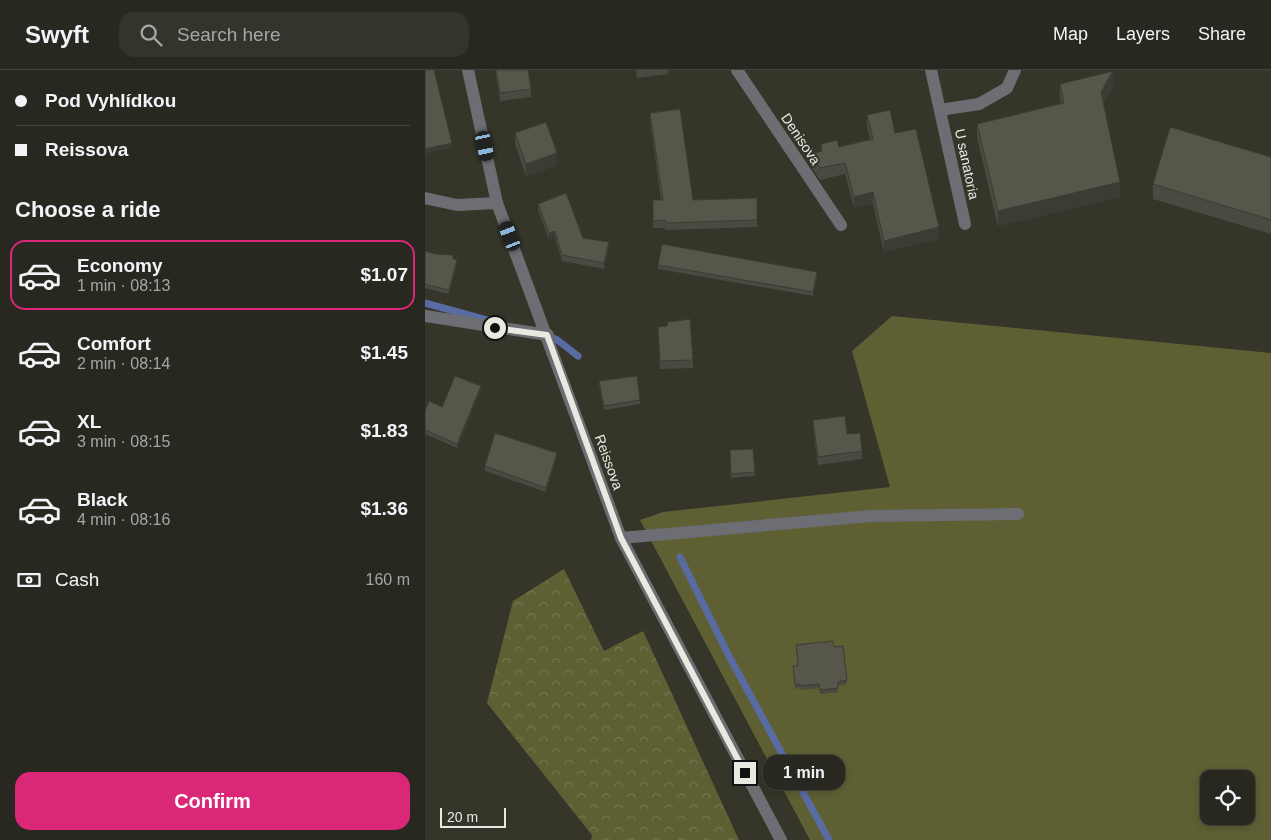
<!DOCTYPE html>
<meta charset="utf-8">
<style>
:root{--surface:#282820;--page:#34342d;--text:#f1f3f6;--muted:#a5a6a5;--line:#44443e;--accent:#db2777}
body{margin:0;font-family:Helvetica,sans-serif;background:var(--page);color:var(--text);height:100vh;display:flex;flex-direction:column;font-size:19px;white-space:nowrap}
*{box-sizing:border-box;margin:0}
p{font-size:16px;color:var(--muted)}
.icon{flex:none;width:28px;height:28px;fill:none;stroke:currentColor;stroke-width:2;stroke-linecap:round;stroke-linejoin:round}
.map{position:relative;flex:1;overflow:hidden}
.panel{display:flex;flex-direction:column;background:var(--surface);width:425px}
.panel>*{flex:none}
.top-card{display:grid;align-content:center;height:110px;padding:0 15px;background:var(--surface)}
.buttons{position:absolute;left:775px;top:700px;display:grid;gap:10px}
.buttons a{display:grid;place-items:center;width:55px;height:55px;border-radius:10px;background:var(--surface);box-shadow:0 2px 8px #0003,0 0 0 1px var(--line);font-size:25px}
.scale{position:absolute;left:15px;bottom:12px;width:66px;box-sizing:border-box;padding-left:5px;border:2px solid #e9e9e2;border-top:0;font-size:14px;line-height:18px;white-space:nowrap;color:#e9e9e2;-webkit-text-stroke:4px #35352a;paint-order:stroke}
.end{position:absolute;width:22px;height:22px;margin:-11px;border:6px solid #e9e9e2;background:#111;box-shadow:0 0 0 2px #111}
.from{border-radius:50%}
.bubble{position:absolute;height:35px;border-radius:15px;background:var(--surface);box-shadow:0 2px 8px #0003,0 0 0 1px var(--line);font-size:16px;font-weight:800;line-height:35px;text-align:center}
.car{position:absolute;width:15px;height:30px;margin:-15px -8px;border-radius:6px;box-shadow:0 0 4px 1px #0007;background:linear-gradient(#222 24%,#8ab4d8 0 40%,#222 0 76%,#8ab4d8 0 86%,#222 0)}
.top-card b{display:flex;align-items:center;gap:18px;height:48px;font-size:19px}
.top-card b+b{border-top:1px solid var(--line)}
.top-card i{width:12px;height:12px;background:var(--text)}
ul{padding:0;list-style:none}
li{display:flex;align-items:center;gap:15px;height:70px;margin:0 10px 8px;padding:0 5px;border:2px solid transparent;border-radius:15px}
li div{flex:1}
li b{display:block;font-size:19px}
li em{font-style:normal;font-weight:800}
li.on{border-color:var(--accent)}
li>.icon{width:45px;height:45px;stroke-width:1.5}
h2{padding:0 15px;font-size:22px;line-height:60px}
.pay{display:flex;align-items:center;gap:12px;height:55px;padding:0 15px;font-size:19px}
.pay p{margin-inline-start:auto}
.button{display:flex;gap:10px;margin-top:auto;padding:10px 15px}
.button a{flex:1;height:58px;border-radius:15px;background:var(--accent);color:#fff;font-size:20px;font-weight:800;line-height:58px;text-align:center}
header{display:flex;align-items:center;gap:30px;box-sizing:border-box;height:70px;padding:0 25px;background:var(--surface);border-bottom:1px solid var(--line)}
header strong{font-size:24px}
nav{display:flex;gap:28px;margin-inline-start:auto;font-size:18px}
.search{width:350px;height:45px;background:var(--page);display:flex;align-items:center;gap:12px;box-sizing:border-box;padding:0 18px;border-radius:15px;color:var(--muted);font-size:19px}
main{display:flex;flex:1;min-height:0}
.map>svg:first-child{display:block}
.green{fill:#5f5f34;fill-rule:evenodd}
.forest{fill:url(#forest-crowns)}
.lines{fill:none;stroke-linecap:round;stroke-linejoin:round}
.stream{stroke:#586ca3;stroke-width:7}
.street{stroke:#6c6e73;stroke-width:12}
.wall{fill:#4a4a40}
.shaded-wall{fill:#3c3c34}
.building{fill:#56564b;stroke:#3c3c34}
.route{stroke:#e9e9e2;stroke-width:6}
.labels{text-anchor:middle;stroke-width:4;stroke-linejoin:round;paint-order:stroke}
.street-label{font-size:14px;fill:#e9e9e2;stroke:#35352a}
</style>
<header>
<strong>Swyft</strong>
<div class="search"><svg class="icon" aria-label="search" viewBox="0 0 24 24"><circle cx="10" cy="10" r="6"/><path d="M15 15l6 6"/></svg>Search here</div>
<nav><a>Map</a><a>Layers</a><a>Share</a></nav>
</header>
<main>
<section class="panel">
<div class="top-card">
<b><i class="from"></i>Pod Vyhlídkou</b>
<b><i></i>Reissova</b>
</div>
<h2>Choose a ride</h2>
<ul>
<li class="on"><svg class="icon" aria-label="car" viewBox="0 0 24 24"><path d="M5 17H2v-5l4-1 3-4h7l3 4 3 1v5h-3M9 17h6M6 11h13"/><circle cx="7" cy="17" r="2"/><circle cx="17" cy="17" r="2"/></svg><div><b>Economy</b><p>1 min · 08:13</p></div><em>$1.07</em></li>
<li><svg class="icon" aria-label="car" viewBox="0 0 24 24"><path d="M5 17H2v-5l4-1 3-4h7l3 4 3 1v5h-3M9 17h6M6 11h13"/><circle cx="7" cy="17" r="2"/><circle cx="17" cy="17" r="2"/></svg><div><b>Comfort</b><p>2 min · 08:14</p></div><em>$1.45</em></li>
<li><svg class="icon" aria-label="car" viewBox="0 0 24 24"><path d="M5 17H2v-5l4-1 3-4h7l3 4 3 1v5h-3M9 17h6M6 11h13"/><circle cx="7" cy="17" r="2"/><circle cx="17" cy="17" r="2"/></svg><div><b>XL</b><p>3 min · 08:15</p></div><em>$1.83</em></li>
<li><svg class="icon" aria-label="car" viewBox="0 0 24 24"><path d="M5 17H2v-5l4-1 3-4h7l3 4 3 1v5h-3M9 17h6M6 11h13"/><circle cx="7" cy="17" r="2"/><circle cx="17" cy="17" r="2"/></svg><div><b>Black</b><p>4 min · 08:16</p></div><em>$1.36</em></li>
</ul>
<div class="pay"><svg class="icon" aria-label="cash" viewBox="0 0 24 24"><path d="M3 7h18v10H3z"/><circle cx="12" cy="12" r="2"/></svg>Cash<p>160 m</p></div>
<div class="button"><a>Confirm</a></div>
</section>
<div class="map">
<svg width="846" height="770" viewBox="0 0 846 770">
<defs>
<pattern id="forest-crowns" width="20" height="18" patternUnits="userSpaceOnUse" patternTransform="scale(1.25)"><rect width="20" height="18" fill="#5f5f34"/><path d="M2 6a3 3 0 1 1 6 0M12 15a3 3 0 1 1 6 0" fill="none" stroke="#767651"/></pattern>
</defs>
<rect width="100%" height="100%" fill="#35352a"/>
<path class="green" d="M467 246 846 283V770H385L215 450 238 442 465 417 427 281ZM784 709H821V746H784Z"/>
<path class="forest" d="M139 499 179 581 218 561 314 770H166L167 765 62 633 88 531Z"/>
<g class="lines">
<g class="stream">
<path d="M0 233 62 250"/>
<path d="M121 266 131 269 153 286"/>
<path d="M255 487 304 586 404 770"/>
</g>
<g class="street">
<path d="M43 0 72 133 196 468 356 770"/>
<path d="M312 0 416 155"/>
<path d="M506 0 540 154"/>
<path d="M515 40 554 34 582 18 590 0"/>
<path d="M0 128 32 135 72 133"/>
<path d="M0 246 123 265"/>
<path d="M196 468 446 446 593 444"/>
</g>
</g>
<g class="wall">
<path d="M70 0H103L106 19V27L75 31Z"/>
<path d="M211 0H243V4L212 8Z"/>
<path d="M635 14 688 16 678 33 695 127 573 156 552 68V54L636 33 635 29Z"/>
<path d="M225 43 268 130 332 128V157L240 160V158H228V130H236L225 51Z"/>
<path d="M442 45 470 63 514 169 459 182 448 134 429 138 420 104 395 110 386 96V84L396 82V74L414 77 445 69 442 57Z"/>
<path d="M90 63 132 95 101 106 90 74Z"/>
<path d="M846 87V164L728 129V114Z"/>
<path d="M113 134 158 168 184 178 179 199 137 191 130 167 124 169 113 140Z"/>
<path d="M0 181 28 189 32 194 24 224 0 218Z"/>
<path d="M233 195 392 206 388 226 233 199Z"/>
<path d="M233 257 268 290V298L235 299Z"/>
<path d="M174 311 215 330V334L179 340 174 315Z"/>
<path d="M56 320 32 378 0 364V341L17 337Z"/>
<path d="M388 350 422 364 437 381V389L393 395 388 358Z"/>
<path d="M305 380 330 402V406L306 408Z"/>
<path d="M132 387 121 422 60 401V396Z"/>
<path d="M371 575 409 577 422 610V614L413 616V622L395 624 394 618 375 620V618L370 619 368 596 373 595Z"/>
</g>
<g class="shaded-wall">
<path d="M688 1V16L676 37V22Z"/>
<path d="M27 73V77L0 84V79Z"/>
<path d="M132 83V95L101 106V94Z"/>
<path d="M695 112V127L573 156V141Z"/>
<path d="M448 122V134L429 138V127Z"/>
<path d="M514 157V169L459 182V171Z"/>
<path d="M130 161V167L124 169V163Z"/>
<path d="M184 172V178L179 199V193Z"/>
<path d="M32 190V194L24 224V220Z"/>
<path d="M392 202V206L388 226V222Z"/>
<path d="M56 316V320L32 378V374Z"/>
<path d="M132 383V387L121 422V418Z"/>
</g>
<g class="building">
<path d="M0 0H9L27 73 0 79Z"/>
<path d="M71 0H103L106 19 75 23Z"/>
<path d="M688 1 676 22 695 112 573 141 552 54 639 33 635 14Z"/>
<path d="M255 39 268 130 332 128V150L240 153V150L228 151V130H238L225 43Z"/>
<path d="M465 40 470 63 491 59 514 157 459 171 448 122 429 127 420 93 395 98 386 84 397 81 396 74 412 70 414 77 448 69 442 45Z"/>
<path d="M121 52 132 83 101 94 90 63Z"/>
<path d="M745 57 846 87V150L728 114Z"/>
<path d="M141 123 158 168 184 172 179 193 137 185 130 161 124 163 113 134Z"/>
<path d="M237 174 392 202 388 222 233 195Z"/>
<path d="M0 181 11 184 28 185V189L32 190 24 220 0 214Z"/>
<path d="M265 249 268 290 235 291 233 257 242 256 243 252Z"/>
<path d="M30 306 56 316 32 374 0 360V341L4 331 17 337Z"/>
<path d="M212 306 215 330 179 336 174 311Z"/>
<path d="M420 346 422 364 435 363 437 381 393 387 388 350Z"/>
<path d="M70 363 132 383 121 418 60 396Z"/>
<path d="M328 379 330 402 306 404 305 380Z"/>
<path d="M408 571 409 577 418 576 422 610 413 612V618L395 620 394 614 375 616V614L370 615 368 596H373V593L371 575Z"/>
</g>
<g class="lines">
<path class="route" d="M70 258 122 265 196 468 320 703"/>
</g>
<g class="labels">
<g class="street-label">
<text transform="translate(376 69) rotate(56)" y="5">Denisova</text>
<text transform="translate(542 94) rotate(78)" y="5">U sanatoria</text>
<text transform="translate(184 392) rotate(70)" y="5">Reissova</text>
</g>
</g>
</svg>
<div class="buttons">
<a><svg class="icon" aria-label="locate" viewBox="0 0 24 24"><circle cx="12" cy="12" r="6"/><path d="M12 2v4M12 18v4M2 12h4M18 12h4"/></svg></a>
</div>
<div class="scale">20 m</div>
<i class="end from" style="left:70px;top:258px"></i>
<i class="end" style="left:320px;top:703px"></i>
<div class="bubble" style="left:338px;top:685px;width:82px">1 min</div>
<i class="car" style="left:60px;top:76px;rotate:168deg"></i>
<i class="car" style="left:85px;top:166px;rotate:339deg"></i>
</div>
</main>
